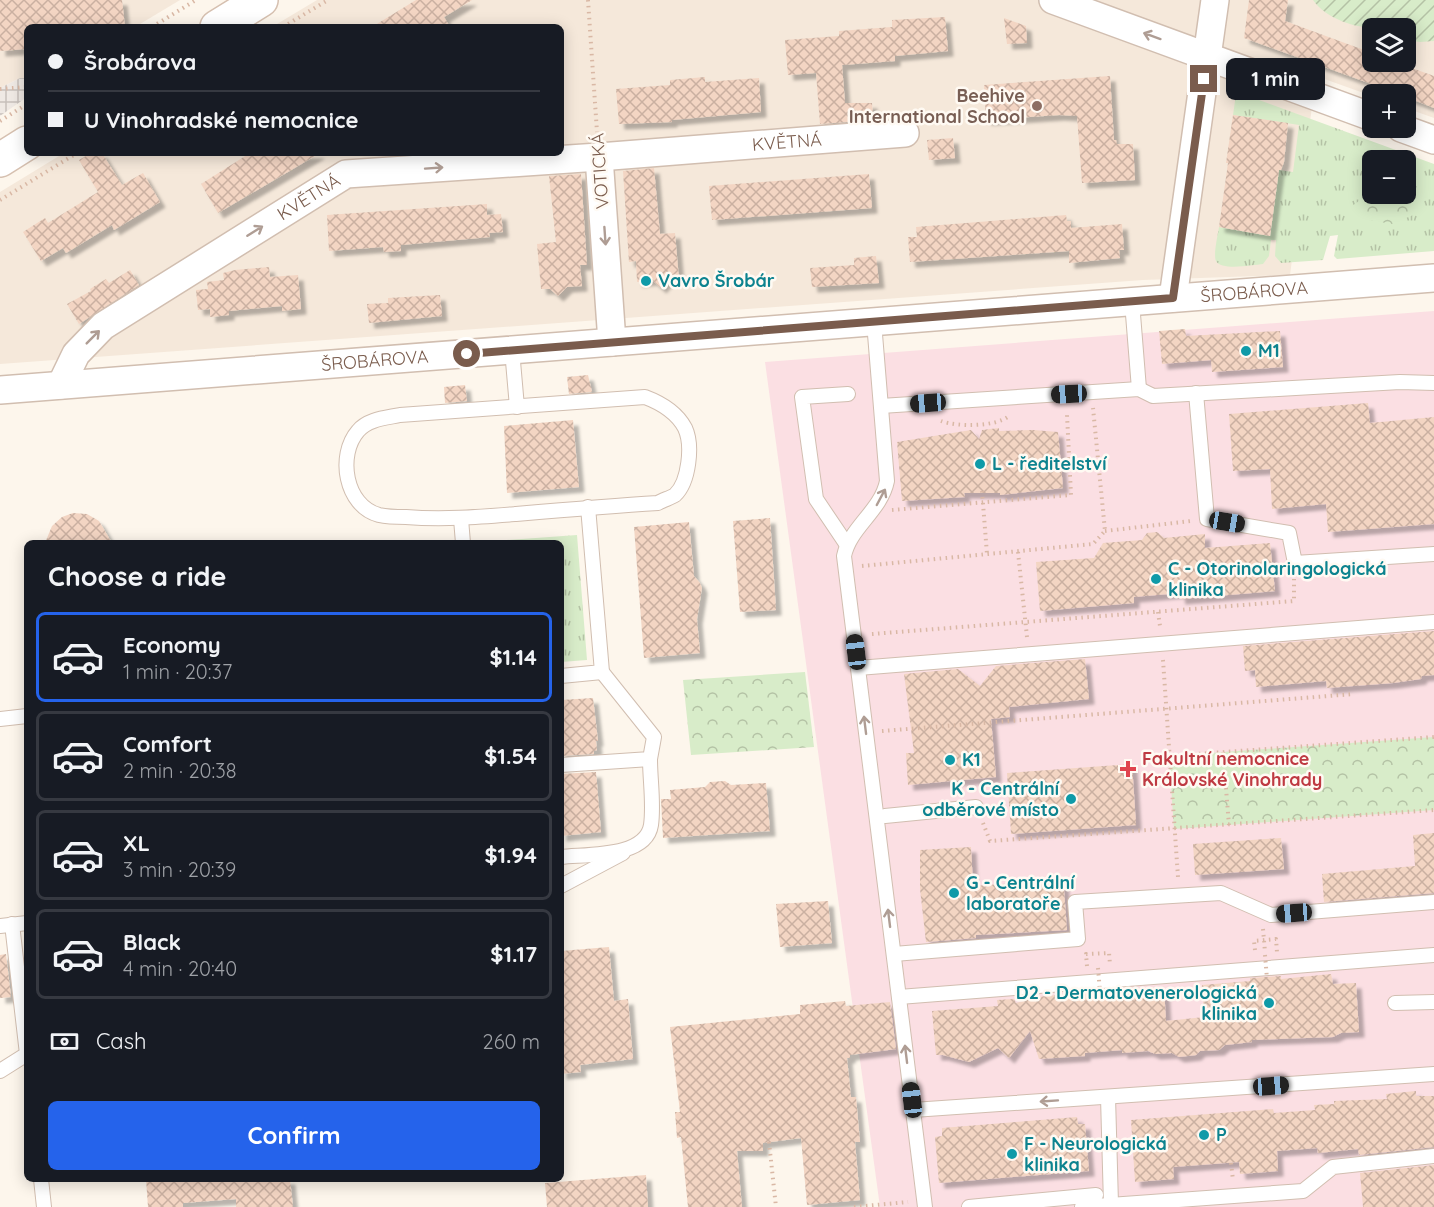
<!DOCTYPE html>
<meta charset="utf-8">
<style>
:root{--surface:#171b24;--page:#20242c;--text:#f1f3f6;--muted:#9ea1a6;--line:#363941;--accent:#2563eb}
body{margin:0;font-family:Quicksand,sans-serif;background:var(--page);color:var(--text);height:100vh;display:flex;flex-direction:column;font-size:22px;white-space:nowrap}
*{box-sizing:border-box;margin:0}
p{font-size:20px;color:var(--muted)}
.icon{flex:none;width:33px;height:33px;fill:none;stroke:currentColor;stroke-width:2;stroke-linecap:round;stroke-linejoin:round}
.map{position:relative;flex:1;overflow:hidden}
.side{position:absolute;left:24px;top:540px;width:540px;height:642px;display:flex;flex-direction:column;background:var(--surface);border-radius:9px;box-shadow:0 3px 15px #0003}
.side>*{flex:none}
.top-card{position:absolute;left:24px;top:24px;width:540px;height:132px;border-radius:9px;box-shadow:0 3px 15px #0003;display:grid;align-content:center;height:132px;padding:0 24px;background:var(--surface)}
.buttons{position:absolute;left:1362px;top:18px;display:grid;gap:12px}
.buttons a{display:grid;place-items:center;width:54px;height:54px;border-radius:9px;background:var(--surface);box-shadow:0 3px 15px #0003;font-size:30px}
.end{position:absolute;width:27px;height:27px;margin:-14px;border:8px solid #7a5c4d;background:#fff;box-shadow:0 0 0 3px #fff}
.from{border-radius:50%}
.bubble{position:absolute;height:42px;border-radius:9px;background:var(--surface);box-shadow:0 3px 15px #0003;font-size:20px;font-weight:800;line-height:42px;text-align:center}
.car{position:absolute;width:18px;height:36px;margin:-18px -9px;border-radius:8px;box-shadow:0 0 4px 2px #0007;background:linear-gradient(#222 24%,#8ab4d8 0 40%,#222 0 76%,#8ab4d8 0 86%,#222 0)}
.top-card b{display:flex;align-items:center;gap:21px;height:57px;font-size:22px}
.top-card b+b{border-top:2px solid var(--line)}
.top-card i{width:15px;height:15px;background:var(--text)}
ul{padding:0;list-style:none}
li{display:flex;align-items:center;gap:18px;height:90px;margin:0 12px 9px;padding:0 12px;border:3px solid var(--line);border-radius:9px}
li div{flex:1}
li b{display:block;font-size:22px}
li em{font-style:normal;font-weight:800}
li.on{border-color:var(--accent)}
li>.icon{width:54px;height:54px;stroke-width:1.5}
h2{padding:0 24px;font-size:27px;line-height:72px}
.pay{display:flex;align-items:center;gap:15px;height:66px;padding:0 24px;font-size:22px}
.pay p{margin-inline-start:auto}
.primary-button{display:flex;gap:12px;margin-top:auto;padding:12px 24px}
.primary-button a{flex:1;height:69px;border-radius:9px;background:var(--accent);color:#fff;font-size:24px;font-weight:800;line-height:69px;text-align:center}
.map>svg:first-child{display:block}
.residential{fill:#f5e8da;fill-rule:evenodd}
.industrial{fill:url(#industrial-grid)}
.medical{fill:#fbdfe3}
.grass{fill:url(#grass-tufts);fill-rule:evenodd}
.park{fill:url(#park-crowns)}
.garden{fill:url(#garden-furrows)}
.building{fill:url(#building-cross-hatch);filter:url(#shadow)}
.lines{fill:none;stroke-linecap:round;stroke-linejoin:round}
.lane-casing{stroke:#d1beb0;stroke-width:16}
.street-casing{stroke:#d1beb0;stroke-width:30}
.secondary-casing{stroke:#d6c0b0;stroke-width:36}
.path{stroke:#d9b8a5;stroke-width:4;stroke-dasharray:1.5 4.5;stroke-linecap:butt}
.lane{stroke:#fff;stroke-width:14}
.street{stroke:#fff;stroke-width:27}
.secondary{stroke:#fff;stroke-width:33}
.path-bridge{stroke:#d9b8a5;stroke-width:4;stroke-dasharray:1.5 4.5;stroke-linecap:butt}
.oneway{stroke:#af9d94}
.route{stroke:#7a5c4d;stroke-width:8}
.education-dot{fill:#8d6e63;stroke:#fffaf3;stroke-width:2}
.culture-dot{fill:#0f9aa8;stroke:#fffaf3;stroke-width:2}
.health-dot{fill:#e0444e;stroke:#fffaf3;stroke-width:2}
.labels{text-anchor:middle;stroke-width:5;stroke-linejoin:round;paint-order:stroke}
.education-label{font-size:18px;font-weight:bold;fill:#785e54;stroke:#fffaf3;text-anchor:end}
.street-label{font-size:18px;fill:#7a5c4d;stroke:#fffaf3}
.culture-label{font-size:18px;font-weight:bold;fill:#0d838f;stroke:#fffaf3;text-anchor:start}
.health-label{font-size:18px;font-weight:bold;fill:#be3a42;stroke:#fffaf3;text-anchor:start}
</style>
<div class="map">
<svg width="1434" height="1207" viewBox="0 0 1434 1207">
<defs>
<pattern id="industrial-grid" width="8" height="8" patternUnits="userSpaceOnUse" patternTransform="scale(1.5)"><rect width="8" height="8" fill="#efe9e4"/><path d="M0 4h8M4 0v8" fill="none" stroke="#c7c0bb"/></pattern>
<pattern id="grass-tufts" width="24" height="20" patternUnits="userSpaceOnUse" patternTransform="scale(1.5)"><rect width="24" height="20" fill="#d8ecc9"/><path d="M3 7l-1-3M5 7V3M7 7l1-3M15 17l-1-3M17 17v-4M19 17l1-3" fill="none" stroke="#b4c2a5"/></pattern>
<pattern id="park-crowns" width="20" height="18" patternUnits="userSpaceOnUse" patternTransform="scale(1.5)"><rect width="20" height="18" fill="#d8ecc9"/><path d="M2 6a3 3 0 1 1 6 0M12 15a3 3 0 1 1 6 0" fill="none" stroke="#b4c2a5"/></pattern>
<pattern id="garden-furrows" width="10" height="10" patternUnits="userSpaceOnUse" patternTransform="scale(1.5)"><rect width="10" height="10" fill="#d8ecc9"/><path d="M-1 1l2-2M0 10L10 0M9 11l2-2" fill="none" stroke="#b4c2a5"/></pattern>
<pattern id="building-cross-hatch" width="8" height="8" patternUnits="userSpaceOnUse" patternTransform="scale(1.5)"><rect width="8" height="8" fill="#f3d5c3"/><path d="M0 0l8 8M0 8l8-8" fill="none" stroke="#cab0a1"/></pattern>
<filter id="shadow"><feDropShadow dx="5.5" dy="5.5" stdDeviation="1.5" flood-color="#0004"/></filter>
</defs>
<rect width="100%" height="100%" fill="#fdf6ec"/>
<g class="residential">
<path d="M0 0H180L135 27H27V78H20L0 88Z"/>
<path d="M317 0H1434V118L1406 108V94L1372 96 1316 76 1290 275 1143 280 0 364V192L64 153H561V27H272ZM1372 28H1406V62H1372Z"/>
</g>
<path class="industrial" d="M20 78H27V97L0 116V88Z"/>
<path class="medical" d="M1434 311V1207H880L765 362Z"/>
<g class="grass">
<path d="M1240 93 1434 164V251L1337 259 1334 256 1338 235 1330 236 1323 260 1281 263 1275 256 1276 240H1271L1269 256 1263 264C1253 265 1221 271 1216 261 1213 255 1218 234 1219 227L1270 236 1279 170 1293 172 1299 125 1233 115 1236 94ZM1372 160H1406V194H1372Z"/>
<path d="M577 535 587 660 561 662V543L479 542Z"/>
</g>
<g class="park">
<path d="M1370 193H1414L1425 210 1392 224 1349 217 1352 206Z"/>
<path d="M805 672 814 747 691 755 683 680Z"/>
<path d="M1434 737V810L1174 829 1169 756Z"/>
</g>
<path class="garden" d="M1313 0H1434V41L1420 42 1406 40V28H1395L1381 23 1379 28C1359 29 1327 20 1313 0Z"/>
<g class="building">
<path d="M0 0H122L125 27H27V49L0 51Z"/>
<path d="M416 0H472L444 17 450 27H372Z"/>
<path d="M1249 0H1288L1285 21 1372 53V62H1395L1434 76V108L1406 97V94H1399L1244 38Z"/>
<path d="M945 17 948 51 895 56V61L842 65 845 103H872L873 120 820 124 816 73 788 75 785 40 839 36V31L892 27V20Z"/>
<path d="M1004 18 1026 26 1027 43 1007 44Z"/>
<path d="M1110 76 1114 140H1116L1117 144H1133L1135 180 1082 183 1077 116 1059 115 986 120 984 85Z"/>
<path d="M705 77V82L759 78 761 112 672 120V122L619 124 616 89 670 85V80Z"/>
<path d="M1233 115 1288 123 1284 162 1281 170H1279L1270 236 1219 227 1228 163H1226Z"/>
<path d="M953 138 955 158 929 160 927 140Z"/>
<path d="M91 153H102L122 185 143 173 160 202 114 230 112 225 66 253 63 248 41 261 23 232 45 218 48 223 98 192 79 160Z"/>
<path d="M250 153H320L218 213 201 184Z"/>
<path d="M654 168 660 234 675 233 679 279 668 280 661 288 652 280 637 282 636 261 629 262 623 171Z"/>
<path d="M581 174 587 265H580L582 286 567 287 558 296 550 289H541L537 244 556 242 549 176Z"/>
<path d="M869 174 872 208 712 220 709 186Z"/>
<path d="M487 204V215L501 214 503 232 489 233 490 237 401 245V251L384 252 383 247 329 251 327 215Z"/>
<path d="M1066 215 1067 221H1071V228L1122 224 1124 250H1119L1120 258 1069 263V251L910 262 908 237H917L916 227Z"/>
<path d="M876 256 879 283 812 287 810 268 854 265V258Z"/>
<path d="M269 267 270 277 298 275 301 309 282 311V306L229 311V315L210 317V309L198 310 196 290 208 289 207 282 224 280 223 273 235 270Z"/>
<path d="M130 270 139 285 79 324 67 304 91 291 90 289 106 279 109 283Z"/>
<path d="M440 295 442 316 369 323 367 304 388 303V298Z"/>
<path d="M1185 329 1186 336 1280 331 1283 367 1212 372 1211 360 1162 364 1159 331Z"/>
<path d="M588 375 592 392 569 394 567 377Z"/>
<path d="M465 385 467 401 445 403 444 387Z"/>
<path d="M1368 403 1370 423 1434 417V524L1328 532 1326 504 1272 509 1270 469 1233 471 1229 414Z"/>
<path d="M573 420 579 487 507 493 504 426Z"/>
<path d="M999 428V431L1033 430 1058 432 1063 488 1000 495V493H964L965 497 902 501 897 442 971 430 979 439 982 430Z"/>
<path d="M73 513 87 514 99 521 112 543H45L52 526 62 517Z"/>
<path d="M770 518 776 610 740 612 733 521Z"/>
<path d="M689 522 694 576 700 583 702 588 697 619 700 653 644 658 634 527Z"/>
<path d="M1157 532 1164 538 1205 534V548L1270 543 1275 591 1180 599 1179 593 1134 597V603L1040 611 1036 562 1094 558 1103 543 1142 540 1147 533Z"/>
<path d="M1434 631V675L1422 676 1421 679 1393 683 1327 688 1326 681 1256 687 1255 670 1245 671 1243 646Z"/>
<path d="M1085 659 1089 699 1009 707 1010 717 991 719 996 777 908 785 906 753H914L904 674 958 669 980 686 996 666Z"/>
<path d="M593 698 598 741H596L597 750 594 751V754L561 756V700Z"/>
<path d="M1132 764 1136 825 1011 834 1007 773Z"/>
<path d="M596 772 601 832 561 836V774Z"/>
<path d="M725 781 731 785 766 783 770 831 663 838 661 799H671L670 790 705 787 710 782Z"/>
<path d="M1434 833V893L1324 902 1322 874 1415 866 1413 835Z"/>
<path d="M1281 838 1284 869 1195 875 1193 844Z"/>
<path d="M971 847 973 886 1017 883 1016 881 1063 877 1067 930 976 935V938L926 942 920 889V850Z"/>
<path d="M828 901 832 943 780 947 776 904Z"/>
<path d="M609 947 614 1001 628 999 633 1059 580 1065 581 1072 561 1074V951Z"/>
<path d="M6 954 11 997 0 998V955Z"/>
<path d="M1331 974 1333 984 1356 983 1359 1032 1341 1033 1333 1037 1252 1040V1042L1225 1045 1219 1050 1200 1051 1196 1055 1179 1057 1172 1053 1155 1054 1148 1051 1122 1053V1050L1085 1053V1056L1039 1059 1030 1031 1009 1058 998 1048 969 1062 943 1055H936L932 1011 998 1006 997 1000 1014 999 1016 1003 1037 997 1115 989V991L1164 987 1166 1021 1204 1017 1202 985 1250 981V978L1281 976V979Z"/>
<path d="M845 1001 846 1006 890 1002 896 1049 850 1055V1058H847L851 1097H856L860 1142H855L860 1200 807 1205 801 1138 763 1143V1151H737L742 1207H688L681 1137 677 1138 675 1112H680L670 1027 800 1014V1005Z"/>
<path d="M1416 1091V1096H1434V1147L1359 1155 1358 1149 1318 1153 1317 1148 1277 1151 1278 1171 1240 1174 1239 1162 1173 1167 1174 1179 1135 1182 1131 1120 1273 1109 1274 1113 1315 1110 1314 1105 1334 1104V1101L1387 1099 1386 1094Z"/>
<path d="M1077 1117 1078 1124H1085L1089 1171 939 1183 935 1137 942 1136V1128Z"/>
<path d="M1434 1165V1207H1363L1360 1173Z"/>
<path d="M646 1175 648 1207H547L545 1183Z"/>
<path d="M146 1179H290L293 1207H236V1199L183 1203V1207H148Z"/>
</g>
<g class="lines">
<g class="lane-casing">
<g id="lane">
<path d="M1132 302 1139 389"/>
<path d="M874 322 887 481C881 511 850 527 844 556L925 1207"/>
<path d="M512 350 517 407"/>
<path d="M1196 393 1207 519 1289 533 1295 563 1434 554"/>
<path d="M645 397C661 403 677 413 685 428 693 445 689 482 675 495 670 498 663 500 658 503 610 506 563 510 516 514 479 517 443 520 406 517 397 517 388 517 379 515 345 506 337 455 358 431 368 419 386 418 400 415Z"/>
<path d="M881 406 1139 389 1153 396 1400 382 1434 383"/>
<path d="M461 519 463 543"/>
<path d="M847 545 816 499 802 397 848 394"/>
<path d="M858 668 1434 622"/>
<path d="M561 676 602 672 588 507"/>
<path d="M0 719 27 716"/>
<path d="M561 765 650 759 654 737 602 672"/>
<path d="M885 816 976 807"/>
<path d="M561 857C586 854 646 858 651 825 654 804 650 780 650 759"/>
<path d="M561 886 623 853"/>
<path d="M0 926 27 923"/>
<path d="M894 954 1078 939 1075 902 1221 893 1271 915 1434 902"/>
<path d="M899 997 1434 955"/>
<path d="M1395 1003 1434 1002"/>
<path d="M0 1071 27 1054 12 924"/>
<path d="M1108 1097 1111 1204"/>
<path d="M913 1110 1434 1074"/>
<path d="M41 1179 44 1207"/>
<path d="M969 1207 1096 1195"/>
<path d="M1082 1207 1303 1191 1333 1167 1434 1156"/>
</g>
</g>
<g class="street-casing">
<g id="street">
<path d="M1053 0 1372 117"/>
<path d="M1401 128 1434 140"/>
<path d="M599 157 612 342"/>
<path d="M1173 298 1215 0"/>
<path id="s1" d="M61 385 76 354 103 326 346 174 599 157 905 133"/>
<path id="s2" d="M0 390 1434 278"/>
</g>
</g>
<g class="secondary-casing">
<g id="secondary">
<path d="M217 27 261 0"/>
<path d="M0 160 27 143"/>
</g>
</g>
<g class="path">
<path d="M588 0 597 132"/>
<path d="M152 27 196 0"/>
<path d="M283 27 328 0"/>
<path d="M0 89 27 87"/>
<path d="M0 121 27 104"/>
<path d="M0 200 77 153"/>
<path d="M941 421C957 427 996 427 1009 416"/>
<path d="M982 491 987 554"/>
<path d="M892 510 1071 495 1067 415"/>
<path d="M1105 531 1191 521"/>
<path d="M1018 552 1027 637"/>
<path d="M862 566 1093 544 1105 531 1093 408"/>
<path d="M1158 612 1160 626"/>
<path d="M872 634 1294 601V579"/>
<path d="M1163 660 1178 877"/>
<path d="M882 731 1354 694"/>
<path d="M1223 752 1229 825"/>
<path d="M1169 756 1434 737"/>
<path d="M983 823 990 841 1434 810"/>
<path d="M1263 929 1265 952"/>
<path d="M1255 950 1254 941 1276 939 1277 952"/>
<path d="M1087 966 1086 954 1109 953 1110 964"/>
<path d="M769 1142 776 1207"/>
<path d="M1231 1163 1233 1180"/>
<path d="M854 1207 908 1202"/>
</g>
<use href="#lane" class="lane"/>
<use href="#street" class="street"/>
<use href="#secondary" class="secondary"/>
<g class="path-bridge">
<path d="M1265 955 1267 979"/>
<path d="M1098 968 1100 992"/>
</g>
</g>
<defs><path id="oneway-shaft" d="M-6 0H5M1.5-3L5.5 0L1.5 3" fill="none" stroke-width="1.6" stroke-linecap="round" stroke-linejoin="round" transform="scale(1.5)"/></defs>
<g class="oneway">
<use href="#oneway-shaft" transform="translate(1152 36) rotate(-160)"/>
<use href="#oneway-shaft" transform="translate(434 168) rotate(-4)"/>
<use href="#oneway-shaft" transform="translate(255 231) rotate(-32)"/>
<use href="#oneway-shaft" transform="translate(605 236) rotate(86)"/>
<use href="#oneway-shaft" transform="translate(93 337) rotate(-45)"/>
<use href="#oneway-shaft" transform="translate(881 497) rotate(-62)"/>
<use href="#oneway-shaft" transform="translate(865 725) rotate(-97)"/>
<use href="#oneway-shaft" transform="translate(889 918) rotate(-97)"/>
<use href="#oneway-shaft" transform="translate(906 1054) rotate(-97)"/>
<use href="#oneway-shaft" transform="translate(1049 1101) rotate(176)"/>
</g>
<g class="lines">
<path class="route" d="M467 354 1173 298 1204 79"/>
</g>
<circle class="education-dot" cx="1037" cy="106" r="6"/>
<g class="culture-dot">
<circle cx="646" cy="281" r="6"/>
<circle cx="1246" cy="351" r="6"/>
<circle cx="980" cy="464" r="6"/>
<circle cx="1156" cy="579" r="6"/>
<circle cx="950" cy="760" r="6"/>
<circle cx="1071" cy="799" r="6"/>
<circle cx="954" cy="893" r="6"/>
<circle cx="1269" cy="1003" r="6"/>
<circle cx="1204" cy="1135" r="6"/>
<circle cx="1012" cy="1154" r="6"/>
</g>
<path class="health-dot" d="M1125 760h6v6h6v6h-6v6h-6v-6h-6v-6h6z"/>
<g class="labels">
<g class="education-label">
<text x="1025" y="102">Beehive<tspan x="1025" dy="21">International School</tspan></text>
</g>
<g class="street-label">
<text dy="6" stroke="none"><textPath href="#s1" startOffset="802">KVĚTNÁ</textPath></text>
<text transform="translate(600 171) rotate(-94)" y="6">VOTICKÁ</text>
<text dy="6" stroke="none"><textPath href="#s1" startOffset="316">KVĚTNÁ</textPath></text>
<text dy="6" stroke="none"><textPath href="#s2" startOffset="1258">ŠROBÁROVA</textPath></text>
<text dy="6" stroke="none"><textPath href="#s2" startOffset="376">ŠROBÁROVA</textPath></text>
</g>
<g class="culture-label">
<text x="658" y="287">Vavro Šrobár</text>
<text x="1258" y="357">M1</text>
<text x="992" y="470">L - ředitelství</text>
<text x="1168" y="575">C - Otorinolaringologická<tspan x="1168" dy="21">klinika</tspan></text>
<text x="962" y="766">K1</text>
<text x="1059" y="795" text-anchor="end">K - Centrální<tspan x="1059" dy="21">odběrové místo</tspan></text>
<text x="966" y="889">G - Centrální<tspan x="966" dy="21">laboratoře</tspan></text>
<text x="1257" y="999" text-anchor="end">D2 - Dermatovenerologická<tspan x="1257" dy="21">klinika</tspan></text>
<text x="1216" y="1141">P</text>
<text x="1024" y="1150">F - Neurologická<tspan x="1024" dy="21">klinika</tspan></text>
</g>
<g class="health-label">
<text x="1142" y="765">Fakultní nemocnice<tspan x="1142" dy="21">Královské Vinohrady</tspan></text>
</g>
</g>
</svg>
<div class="buttons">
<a><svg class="icon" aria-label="layers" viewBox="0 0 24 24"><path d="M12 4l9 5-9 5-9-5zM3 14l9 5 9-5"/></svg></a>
<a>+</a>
<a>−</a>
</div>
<i class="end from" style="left:467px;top:354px"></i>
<i class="end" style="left:1204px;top:79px"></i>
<div class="bubble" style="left:1226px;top:58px;width:99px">1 min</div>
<i class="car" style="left:1069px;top:394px;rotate:267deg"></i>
<i class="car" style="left:928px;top:403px;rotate:266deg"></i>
<i class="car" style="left:1227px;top:522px;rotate:99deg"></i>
<i class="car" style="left:856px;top:652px;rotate:353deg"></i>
<i class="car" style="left:1294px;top:913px;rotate:266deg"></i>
<i class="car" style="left:1271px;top:1086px;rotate:86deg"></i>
<i class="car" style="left:912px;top:1100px;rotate:353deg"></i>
<div class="top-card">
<b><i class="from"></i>Šrobárova</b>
<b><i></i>U Vinohradské nemocnice</b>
</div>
<section class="side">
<h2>Choose a ride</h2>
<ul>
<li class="on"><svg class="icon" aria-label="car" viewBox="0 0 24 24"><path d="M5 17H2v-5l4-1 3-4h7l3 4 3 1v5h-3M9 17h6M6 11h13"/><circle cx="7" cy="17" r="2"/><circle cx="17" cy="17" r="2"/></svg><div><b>Economy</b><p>1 min · 20:37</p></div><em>$1.14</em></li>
<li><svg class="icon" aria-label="car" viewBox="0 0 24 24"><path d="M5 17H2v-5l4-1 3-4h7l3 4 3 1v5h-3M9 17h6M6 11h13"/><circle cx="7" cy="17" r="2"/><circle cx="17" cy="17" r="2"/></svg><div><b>Comfort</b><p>2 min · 20:38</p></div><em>$1.54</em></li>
<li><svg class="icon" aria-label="car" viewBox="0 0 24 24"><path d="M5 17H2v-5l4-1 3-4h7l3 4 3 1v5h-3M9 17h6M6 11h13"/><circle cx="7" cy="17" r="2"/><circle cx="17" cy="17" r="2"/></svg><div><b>XL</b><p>3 min · 20:39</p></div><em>$1.94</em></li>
<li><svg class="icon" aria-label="car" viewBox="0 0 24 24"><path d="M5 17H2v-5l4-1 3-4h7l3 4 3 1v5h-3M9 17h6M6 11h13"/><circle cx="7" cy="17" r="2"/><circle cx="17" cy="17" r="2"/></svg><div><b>Black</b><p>4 min · 20:40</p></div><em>$1.17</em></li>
</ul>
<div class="pay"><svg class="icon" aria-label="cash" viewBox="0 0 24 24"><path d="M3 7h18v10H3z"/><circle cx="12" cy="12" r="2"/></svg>Cash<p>260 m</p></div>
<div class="primary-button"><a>Confirm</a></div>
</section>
</div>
